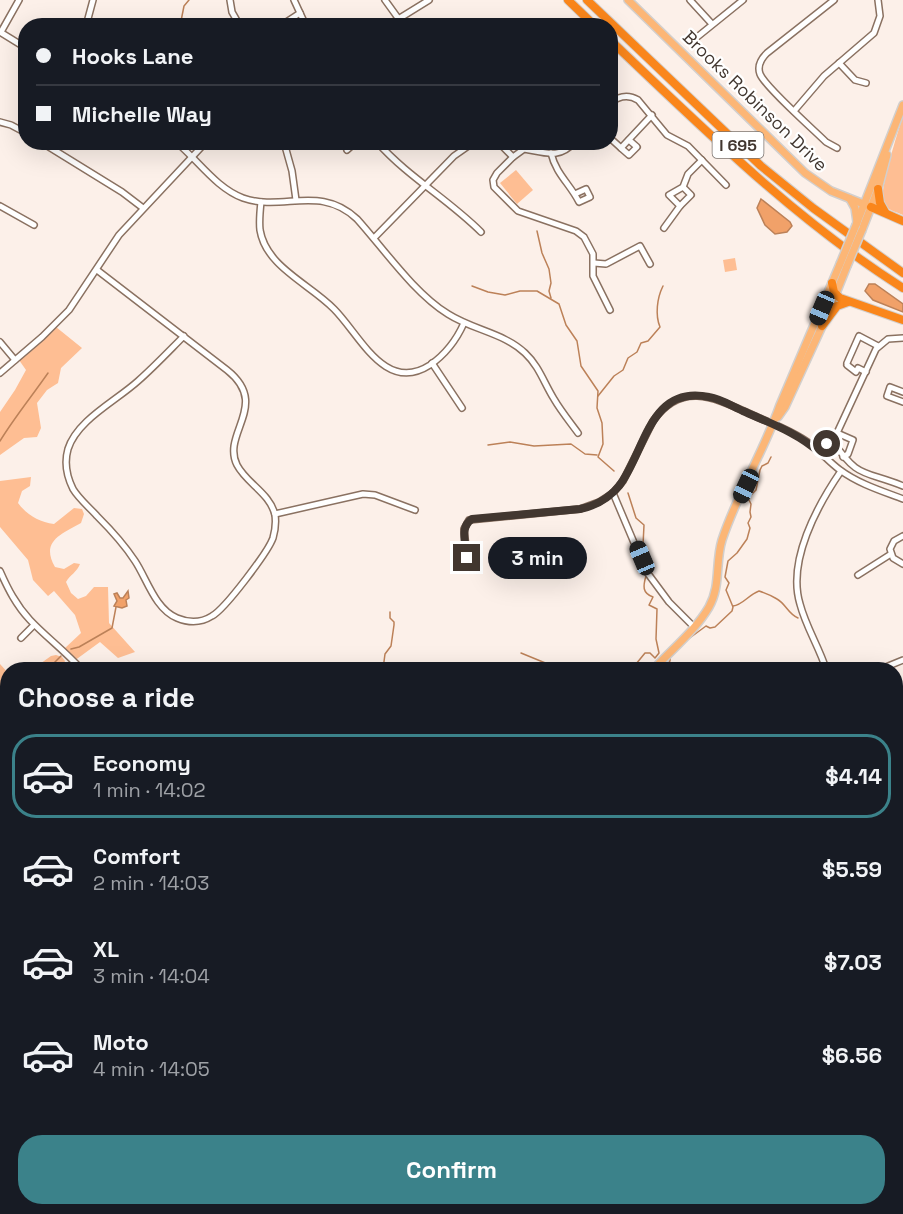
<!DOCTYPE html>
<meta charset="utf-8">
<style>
:root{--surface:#171b24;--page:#242831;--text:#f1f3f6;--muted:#9ea1a6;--line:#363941;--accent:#3b828a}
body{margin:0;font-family:"Space Grotesk",sans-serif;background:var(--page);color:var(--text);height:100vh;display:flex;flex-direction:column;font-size:22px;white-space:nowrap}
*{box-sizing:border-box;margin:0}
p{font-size:20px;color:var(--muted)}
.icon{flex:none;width:33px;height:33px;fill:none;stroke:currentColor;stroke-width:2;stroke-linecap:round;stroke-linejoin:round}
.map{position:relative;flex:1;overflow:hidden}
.details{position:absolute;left:0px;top:662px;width:903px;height:554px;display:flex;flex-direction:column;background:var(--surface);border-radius:24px 24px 0 0;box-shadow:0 6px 24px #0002}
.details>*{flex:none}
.hud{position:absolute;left:18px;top:18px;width:600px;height:132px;border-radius:24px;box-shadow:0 6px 24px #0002;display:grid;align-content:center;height:132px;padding:0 18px;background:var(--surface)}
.end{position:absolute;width:27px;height:27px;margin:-14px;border:8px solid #423730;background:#fff;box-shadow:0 0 0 3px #fff}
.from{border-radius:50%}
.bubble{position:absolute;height:42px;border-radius:21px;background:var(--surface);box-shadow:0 6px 24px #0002;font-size:20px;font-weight:700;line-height:42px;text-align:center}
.car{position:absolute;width:18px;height:36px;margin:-18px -9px;border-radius:8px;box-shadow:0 0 4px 2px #0007;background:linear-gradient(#222 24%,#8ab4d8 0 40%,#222 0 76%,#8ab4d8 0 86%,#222 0)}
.hud b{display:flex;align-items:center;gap:21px;height:57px;font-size:22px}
.hud b+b{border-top:2px solid var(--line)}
.hud i{width:15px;height:15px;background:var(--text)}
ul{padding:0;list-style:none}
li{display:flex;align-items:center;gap:18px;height:84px;margin:0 12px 9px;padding:0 6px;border:3px solid transparent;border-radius:24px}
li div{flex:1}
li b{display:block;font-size:22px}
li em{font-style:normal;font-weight:700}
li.selected{border-color:var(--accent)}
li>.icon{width:54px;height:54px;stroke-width:1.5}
h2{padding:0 18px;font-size:27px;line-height:72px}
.cta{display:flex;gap:12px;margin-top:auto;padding:12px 18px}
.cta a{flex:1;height:69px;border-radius:24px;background:var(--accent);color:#fff;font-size:24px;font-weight:700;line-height:69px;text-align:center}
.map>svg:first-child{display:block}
.green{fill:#febe93}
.water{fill:#f1a169;stroke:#bc8158;stroke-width:1.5}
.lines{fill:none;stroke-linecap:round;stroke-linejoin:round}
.stream{stroke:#bc8158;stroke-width:1.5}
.minor-casing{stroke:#8a7161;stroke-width:8}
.major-casing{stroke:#d2cfcd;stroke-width:10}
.highway-casing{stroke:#d2cfcd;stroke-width:10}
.minor{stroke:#fff;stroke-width:5}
.major{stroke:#fcb676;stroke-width:7}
.highway{stroke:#fa861b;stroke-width:8}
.major-bridge-casing{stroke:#d2cfcd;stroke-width:10;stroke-linecap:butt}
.major-bridge{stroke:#fcb676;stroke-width:7}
.route{stroke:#423730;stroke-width:8}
.labels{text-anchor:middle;stroke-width:4.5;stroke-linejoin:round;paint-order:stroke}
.shield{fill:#fff;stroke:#7b736e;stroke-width:1.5}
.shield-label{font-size:16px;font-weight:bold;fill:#423730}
.street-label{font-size:18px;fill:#423730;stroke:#fff}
</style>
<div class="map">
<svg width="903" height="1214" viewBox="0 0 903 1214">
<rect width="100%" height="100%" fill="#fcf0e9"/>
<g class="green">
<path d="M903 116V215C897 212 886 210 883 203 879 192 898 131 903 116Z"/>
<path d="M516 170 533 190 517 204 500 183Z"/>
<path d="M735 258 737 270 725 272 723 260Z"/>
<path d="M56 327 82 348 61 368 58 383 47 390 37 403 41 428 37 437 24 438 0 455V412L15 390 26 370 19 360Z"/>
<path d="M31 477 30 486 22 491 18 503C27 515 39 522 54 524L74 508 82 509 84 514 81 523C62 534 40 541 55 567L64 569 74 563 80 564C77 572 70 575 66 582L71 593 78 599 86 596 94 587H108L109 623 135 652 118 658 100 642 74 661 64 649 81 633 75 615 54 591 48 596 33 580 28 560 0 527V481Z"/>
<path d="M56 655 62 657 65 661 62 669H28L37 666 51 656Z"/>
<path d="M0 664 8 673 7 821 0 825Z"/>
<path d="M0 898 7 904V936L0 931Z"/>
<path d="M261 1208H342L350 1212 358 1208H439L441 1214H255Z"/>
</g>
<g class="water">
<path d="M761 199 790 222 792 226 787 232 775 234 765 225 757 208Z"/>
<path d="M869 284H875L903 304V312L873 300 865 291Z"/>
<path d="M128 591 129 598 126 600 127 606 122 608 114 606 117 601 114 594 117 593 120 598H123Z"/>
</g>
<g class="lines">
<g class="stream">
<path d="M180 26 184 6 189 0"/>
<path d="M537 231 542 253 549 269 551 283 549 291 551 298"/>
<path d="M472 286 488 292 505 295 520 291H537L559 304 566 325 577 341 581 366 598 391 597 408 602 423 603 444 598 457 614 471"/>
<path d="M598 396 614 376 623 370 628 358 637 352 641 343 648 341 660 327C655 315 657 298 663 286"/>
<path d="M0 441C14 418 32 396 48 373"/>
<path d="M488 445 510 442 534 446 571 444 585 454 597 455"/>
<path d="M628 493 636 518 644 525 643 545 649 562V572"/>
<path d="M733 606C743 605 748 595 759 591 765 593 772 596 777 599 786 604 788 614 798 618"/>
<path d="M687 640 706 626 710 628 715 627 732 611 733 607 726 590 729 583 725 577 728 561 737 553 747 539 750 528 748 523 751 517 750 512 751 504 748 498 756 490 760 470 762 466 768 463 771 457"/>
<path d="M71 649 79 647 112 628 116 607"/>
<path d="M521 653 560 669"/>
<path d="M48 669 61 656"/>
<path d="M383 669 385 654 391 646 394 625V622L390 618V612"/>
<path d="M637 669 636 664 645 653H650L655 658 659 653 656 639 657 609 649 605 653 597C642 593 643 586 646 576"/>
<path d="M663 669 670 661V657L673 654"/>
<path d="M0 710 2 706 8 703"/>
<path d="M0 714 5 724 0 734"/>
<path d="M0 735V742"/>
<path d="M896 740 903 739"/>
<path d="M0 747 8 748"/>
<path d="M896 969 903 968"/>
<path d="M0 1035H8"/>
<path d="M242 1208 245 1211"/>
<path d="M191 1214 192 1208"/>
<path d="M810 1214 812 1208"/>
</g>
<g class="minor-casing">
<g id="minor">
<path d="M230 0 232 12 240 26"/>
<path d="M294 0 306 26"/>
<path d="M385 0 398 18"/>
<path d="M690 0 712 24"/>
<path d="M834 0 767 53C761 59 757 66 760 74 765 87 814 130 826 142L837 148"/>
<path d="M86 26 93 0"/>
<path d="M145 26 146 23"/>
<path d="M280 26 300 13"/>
<path d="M387 26 429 0"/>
<path d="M0 32 26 48"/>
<path d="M1 32 19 0"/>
<path d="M691 42 743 0"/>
<path d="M839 63 855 80 866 83"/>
<path d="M610 103C619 96 628 94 638 100L667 135 688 146 726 185"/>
<path d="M794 111 824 76 874 33 880 16 878 0"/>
<path d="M0 122 11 125 26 133"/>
<path d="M610 138 621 148 652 115"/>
<path d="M41 142 122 192 143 208"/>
<path d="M176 142C198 160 216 188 243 198 283 212 320 184 357 219 384 249 414 293 448 314 473 330 504 333 525 353 539 366 544 383 554 399 561 411 570 422 578 433"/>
<path d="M377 142C408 177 448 199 481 232"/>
<path d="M498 142 513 157 524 149C543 152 560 160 574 142"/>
<path d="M285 146 292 171 296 200"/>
<path d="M621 148 629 155 637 147 629 140"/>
<path d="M347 150 356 142"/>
<path d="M551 153C556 174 570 184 579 202L590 197 586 189 575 194"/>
<path d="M513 157 497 173 493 180 494 187 518 211 576 231 584 237 593 254V276L610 310"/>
<path d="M683 187 669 195 680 206 691 195 683 187 688 174 702 160"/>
<path d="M261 202C260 211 259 221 260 230 266 267 310 284 334 309 360 335 385 394 430 365 446 354 456 341 464 323"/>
<path d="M0 206 34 225"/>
<path d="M664 228 680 206"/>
<path d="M374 238 454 156 474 142"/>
<path d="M594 263 606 264 640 246 650 264"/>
<path d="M97 270 227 370C271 405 221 433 237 465 247 484 270 493 275 515 276 522 275 531 273 538 268 552 225 609 212 616 201 623 189 623 177 618 155 609 147 579 135 561 124 544 111 530 97 516 89 507 79 499 73 489 67 477 64 463 68 449 77 420 116 401 138 381 154 367 169 351 184 336"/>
<path d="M0 342 15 360"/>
<path d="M432 363 462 408"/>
<path d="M847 363 859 336 878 346"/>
<path d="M847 365 856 372 858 368 866 372"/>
<path d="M0 373 42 337 69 310 119 235 206 142"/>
<path d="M903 392 890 387 887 396 903 402"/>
<path d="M837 433 853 440 848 454 843 457"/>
<path d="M832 440C858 479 863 470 903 486"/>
<path d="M820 453 837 433 876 349 888 339 903 338"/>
<path d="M613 493 646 571 669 602 694 627"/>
<path d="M275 514 363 494 375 495 415 510"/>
<path d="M903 536 894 541 890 549 893 558 903 564"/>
<path d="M473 569 467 558 464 529 469 520 580 509 599 502 613 493 623 481 653 421C683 379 717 399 755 416 773 424 793 431 809 443 820 451 829 462 840 470 859 484 882 491 903 499"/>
<path d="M0 571C8 589 16 605 30 620 46 637 65 651 81 669"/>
<path d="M858 575 891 554"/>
<path d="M21 638 34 625"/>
<path d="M826 669C819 647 806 627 800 604 787 561 817 506 841 471"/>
<path d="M881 669 903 660"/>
<path d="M896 1042 903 1047"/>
<path d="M660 1214 662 1208"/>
</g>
</g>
<g class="major-casing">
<g id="major">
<path d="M628 0 805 173 831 191 871 207"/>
<path d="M850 199 855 208 857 222"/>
<path d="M856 225 903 105"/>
<path d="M862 230 878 189 887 155"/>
<path d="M778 417 785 407 829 311 847 266"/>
<path d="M654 669C672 649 695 631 709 607 721 586 715 563 722 540 737 494 764 451 780 405L840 264"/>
<path d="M248 1214 254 1208"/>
</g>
</g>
<g class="highway-casing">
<g id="highway">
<path d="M568 0 595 26"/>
<path d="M587 0 761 166 813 208 903 273"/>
<path d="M610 40C704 129 794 219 903 288"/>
<path d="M878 189 880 203 885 212"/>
<path d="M871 207 903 221"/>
<path d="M832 283 834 292 840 298 903 320"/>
<path d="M822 326 837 306 848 302"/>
</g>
</g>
<use href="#minor" class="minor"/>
<use href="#major" class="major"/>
<use href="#highway" class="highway"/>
<g class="major-bridge-casing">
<g id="major-bridge">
<path d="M840 264 856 225"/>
<path d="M847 266 862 230"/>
</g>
</g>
<use href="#major-bridge" class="major-bridge"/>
</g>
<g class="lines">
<path class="route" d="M467 558C466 544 459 527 472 519L580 509C595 506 609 498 619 486 645 453 649 384 709 397 721 399 732 406 743 411 770 423 798 433 820 453L827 444"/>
</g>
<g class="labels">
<rect class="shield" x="712.5" y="132" width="51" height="26" rx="4.5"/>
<g class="shield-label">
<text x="738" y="151">I 695</text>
</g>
<g class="street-label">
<text transform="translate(755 101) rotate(44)" y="6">Brooks Robinson Drive</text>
</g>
</g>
</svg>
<i class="end from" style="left:827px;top:444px"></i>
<i class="end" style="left:467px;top:558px"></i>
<div class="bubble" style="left:488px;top:537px;width:99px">3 min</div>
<i class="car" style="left:822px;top:308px;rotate:203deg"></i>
<i class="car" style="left:746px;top:486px;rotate:205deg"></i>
<i class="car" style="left:642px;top:558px;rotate:337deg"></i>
<div class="hud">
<b><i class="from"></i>Hooks Lane</b>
<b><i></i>Michelle Way</b>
</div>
<section class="details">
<h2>Choose a ride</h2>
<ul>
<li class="selected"><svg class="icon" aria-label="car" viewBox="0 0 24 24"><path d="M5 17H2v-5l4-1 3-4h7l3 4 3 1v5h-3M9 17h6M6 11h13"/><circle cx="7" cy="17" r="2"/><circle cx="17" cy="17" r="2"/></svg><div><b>Economy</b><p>1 min · 14:02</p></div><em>$4.14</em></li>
<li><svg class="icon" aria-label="car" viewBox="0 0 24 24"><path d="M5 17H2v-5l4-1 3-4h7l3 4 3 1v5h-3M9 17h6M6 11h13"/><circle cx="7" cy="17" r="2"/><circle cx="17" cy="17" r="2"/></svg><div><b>Comfort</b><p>2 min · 14:03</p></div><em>$5.59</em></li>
<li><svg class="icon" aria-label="car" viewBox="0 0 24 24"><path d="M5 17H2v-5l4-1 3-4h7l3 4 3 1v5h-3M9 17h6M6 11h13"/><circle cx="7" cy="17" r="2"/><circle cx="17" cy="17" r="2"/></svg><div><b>XL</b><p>3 min · 14:04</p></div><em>$7.03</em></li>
<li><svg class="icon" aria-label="car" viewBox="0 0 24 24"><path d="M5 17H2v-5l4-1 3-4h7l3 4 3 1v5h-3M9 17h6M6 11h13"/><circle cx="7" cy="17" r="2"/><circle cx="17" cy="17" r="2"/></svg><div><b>Moto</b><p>4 min · 14:05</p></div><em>$6.56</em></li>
</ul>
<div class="cta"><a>Confirm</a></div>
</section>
</div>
